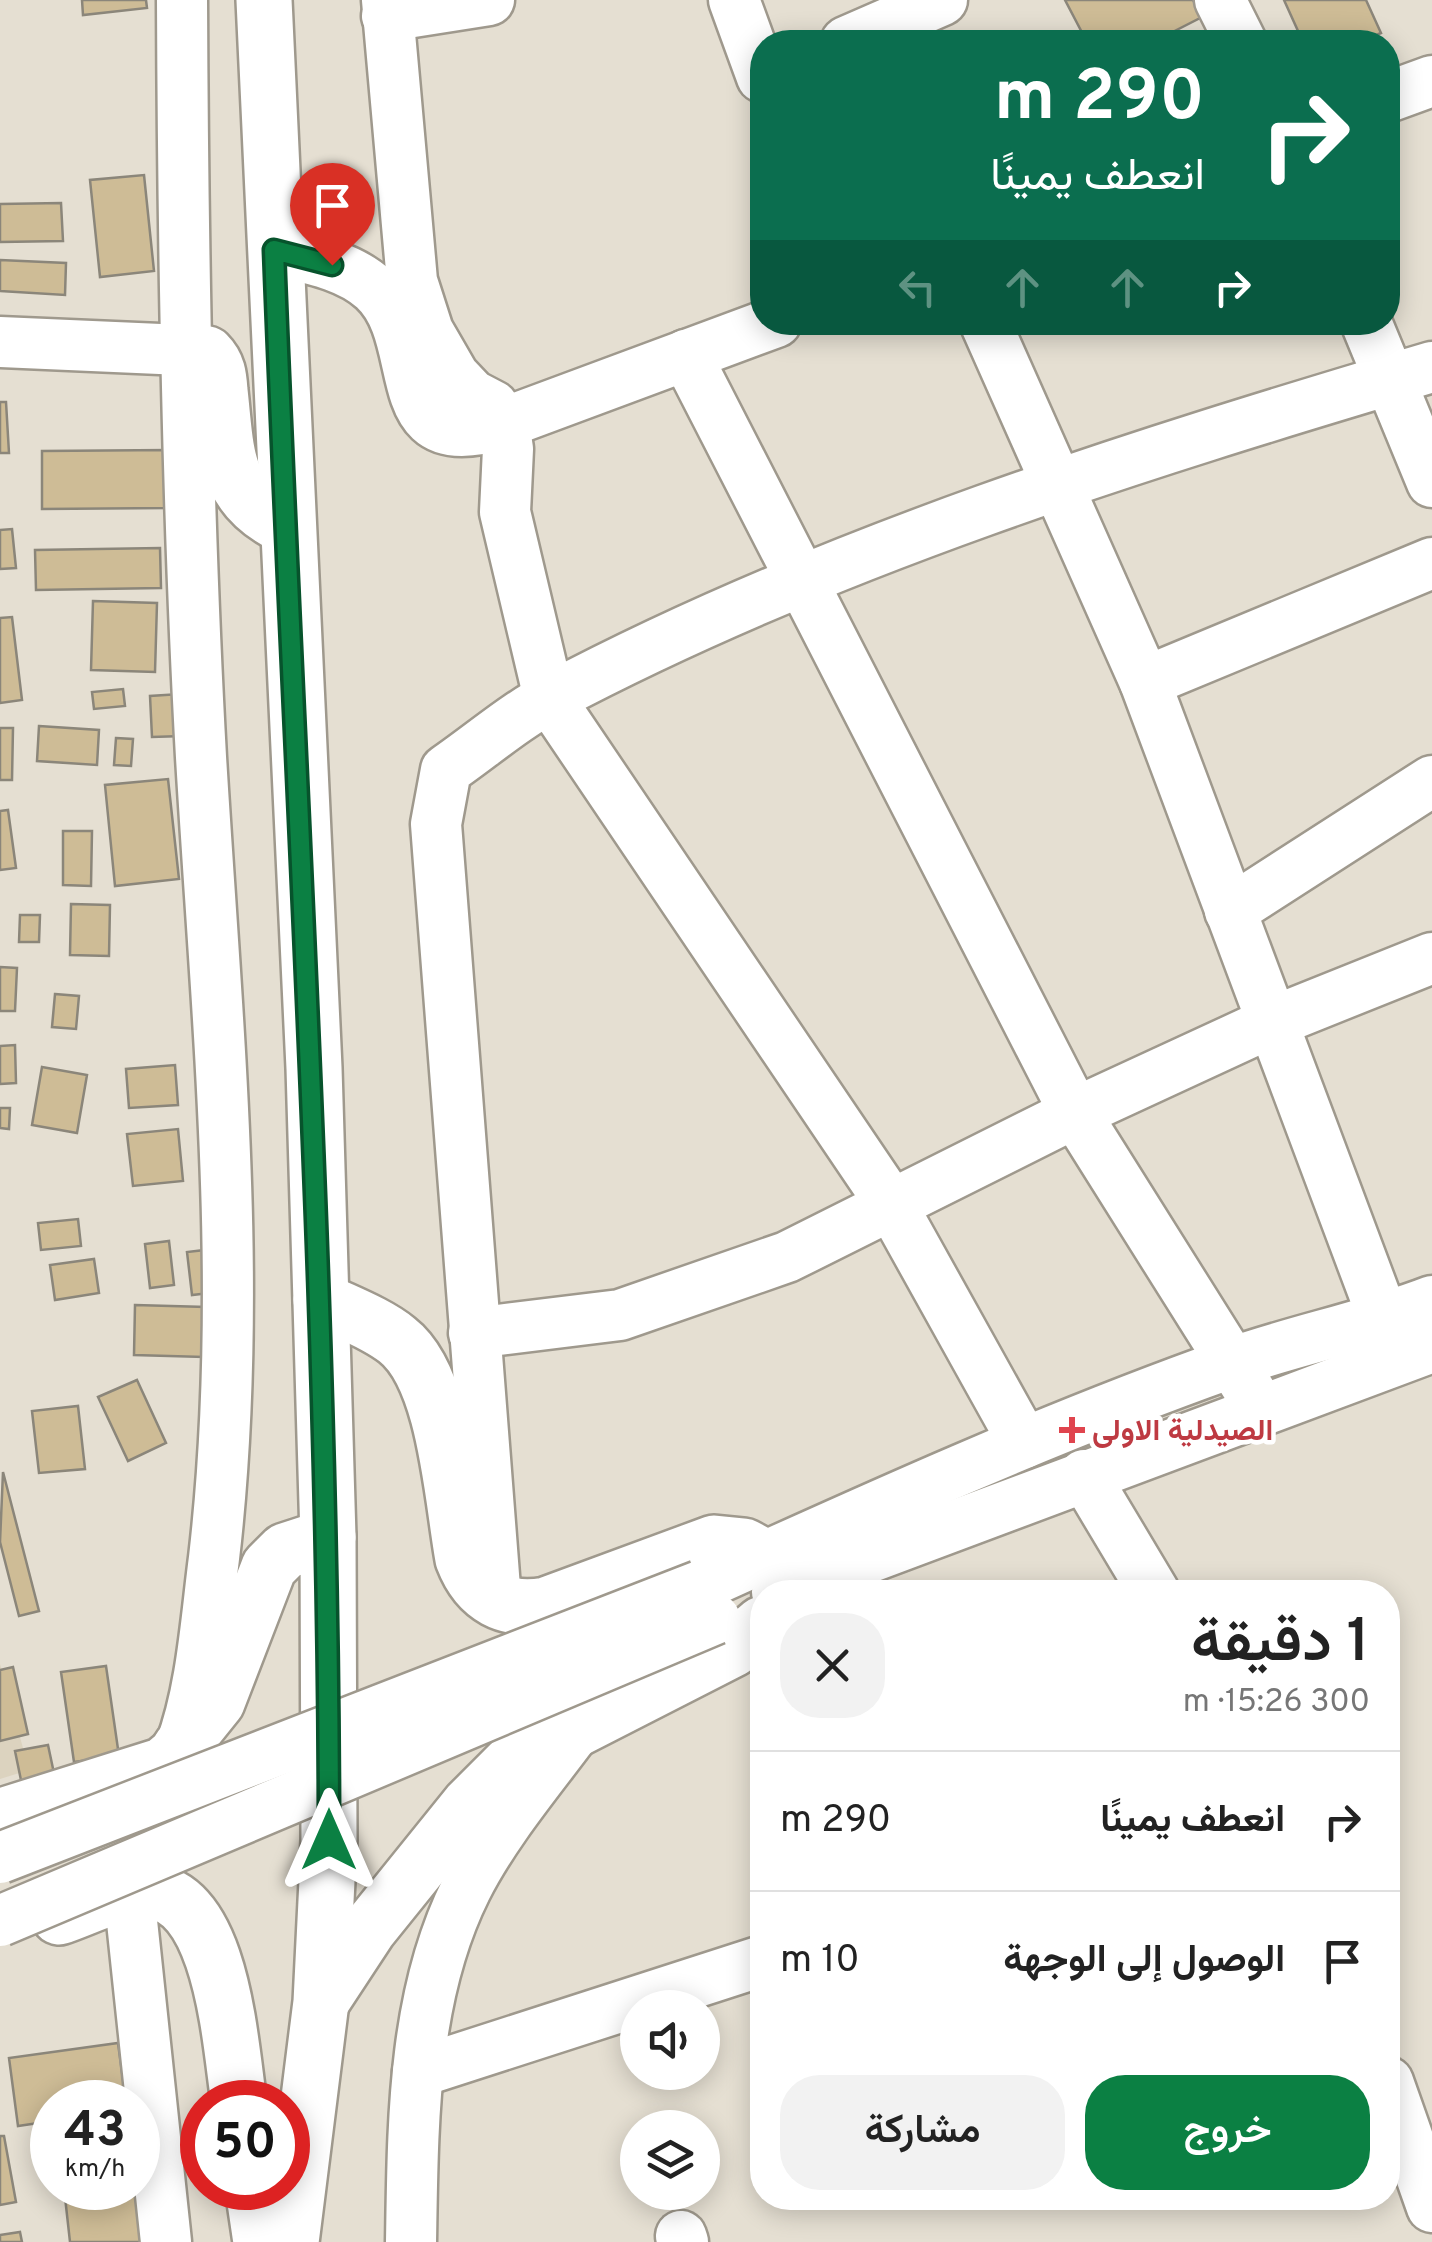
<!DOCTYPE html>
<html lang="ar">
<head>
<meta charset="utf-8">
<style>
	:root { --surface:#fff; --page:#f2f2f2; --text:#222; --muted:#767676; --line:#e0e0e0; --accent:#0b8043 }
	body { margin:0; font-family:Overpass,Vazirmatn,sans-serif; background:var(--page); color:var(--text); direction:rtl; height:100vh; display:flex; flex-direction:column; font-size:38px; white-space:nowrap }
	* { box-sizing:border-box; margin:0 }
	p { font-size:32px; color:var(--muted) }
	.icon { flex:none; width:55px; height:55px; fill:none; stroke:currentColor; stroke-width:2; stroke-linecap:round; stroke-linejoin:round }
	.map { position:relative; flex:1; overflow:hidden; direction:ltr }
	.drawer { position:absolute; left:750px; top:1580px; width:650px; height:630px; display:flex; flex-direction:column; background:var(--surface); border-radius:40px; box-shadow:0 5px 25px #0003; direction:rtl }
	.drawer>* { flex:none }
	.guide { position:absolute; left:750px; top:30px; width:650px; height:305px; border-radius:40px; box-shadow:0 5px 25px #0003; direction:rtl; background:#0b6e4f; color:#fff; overflow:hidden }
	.buttons { position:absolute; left:620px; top:1990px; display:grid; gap:20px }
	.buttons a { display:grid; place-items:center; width:100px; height:100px; border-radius:50%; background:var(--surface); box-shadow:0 5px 25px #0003; font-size:50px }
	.speed { position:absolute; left:30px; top:2080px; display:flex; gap:20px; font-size:50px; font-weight:700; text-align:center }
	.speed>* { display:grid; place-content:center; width:130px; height:130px; border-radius:50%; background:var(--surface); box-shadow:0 5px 25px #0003; line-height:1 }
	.speed small { font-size:25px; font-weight:400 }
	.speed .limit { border:15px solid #d22; background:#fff; color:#111 }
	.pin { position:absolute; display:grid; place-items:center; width:85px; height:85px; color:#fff; margin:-102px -42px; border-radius:50% 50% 50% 0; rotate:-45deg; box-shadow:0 0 10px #0007 }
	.pin .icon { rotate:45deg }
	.me { position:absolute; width:110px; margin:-55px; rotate:0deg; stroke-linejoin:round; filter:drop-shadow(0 0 8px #0008) }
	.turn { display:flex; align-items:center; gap:35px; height:210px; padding:0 30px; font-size:45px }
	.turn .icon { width:130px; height:130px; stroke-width:2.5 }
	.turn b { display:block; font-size:70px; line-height:85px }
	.lanes { display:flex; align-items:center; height:95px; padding:0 30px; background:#0003; justify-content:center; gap:50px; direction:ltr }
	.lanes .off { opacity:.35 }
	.round { display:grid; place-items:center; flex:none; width:105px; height:105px; border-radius:40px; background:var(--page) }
	.summary { display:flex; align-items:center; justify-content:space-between; height:170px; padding:0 30px }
	h1 { font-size:60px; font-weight:600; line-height:75px }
	.primary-button { display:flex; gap:20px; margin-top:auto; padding:20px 30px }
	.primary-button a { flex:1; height:115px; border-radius:40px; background:var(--accent); color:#fff; font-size:40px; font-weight:600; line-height:115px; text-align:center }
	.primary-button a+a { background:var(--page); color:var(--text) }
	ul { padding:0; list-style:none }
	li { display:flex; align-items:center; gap:30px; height:140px; padding:0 30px; border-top:2px solid var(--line) }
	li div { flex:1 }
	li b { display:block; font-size:38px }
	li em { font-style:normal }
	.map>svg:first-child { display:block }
	.built { fill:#dcd3bf }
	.building { fill:#cebc96; stroke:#8b867a; stroke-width:2.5 }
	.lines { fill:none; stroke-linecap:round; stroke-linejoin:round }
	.minor-casing { stroke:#9f998d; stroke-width:55 }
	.major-casing { stroke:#9f998d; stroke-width:60 }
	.minor { stroke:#fff; stroke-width:50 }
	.major { stroke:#fff; stroke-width:55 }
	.minor-bridge-casing { stroke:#9f998d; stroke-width:55; stroke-linecap:butt }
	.minor-bridge { stroke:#fff; stroke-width:50 }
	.route-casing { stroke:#07532c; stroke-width:25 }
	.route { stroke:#0b8043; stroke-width:18 }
	.health-dot { fill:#e0444e; stroke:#fff; stroke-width:4 }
	.labels { text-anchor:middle; stroke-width:9; stroke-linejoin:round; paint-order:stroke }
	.health-label { font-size:30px; font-weight:bold; fill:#be3a42; stroke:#fff; text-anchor:start }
</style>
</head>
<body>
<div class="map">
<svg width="1432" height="2242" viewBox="0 0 1432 2242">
	<rect width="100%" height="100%" fill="#e5dfd2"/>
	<path class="built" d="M0,1664L29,1770L0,1779Z"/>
	<g class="building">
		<path d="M82,0H146L147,8L83,15Z"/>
		<path d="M1065,0H1193L1202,17L1153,42H1087Z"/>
		<path d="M1284,0H1366L1381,33L1360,42H1303Z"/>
		<path d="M144,175L154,271L100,277L90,180Z"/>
		<path d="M61,203L63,241L0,242V204Z"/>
		<path d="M0,260L66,263L65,295L0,291Z"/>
		<path d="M0,402H6L9,453H0Z"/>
		<path d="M169,450V508L42,509V451Z"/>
		<path d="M12,529L16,568L0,569V530Z"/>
		<path d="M160,548L161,588L36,590L35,550Z"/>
		<path d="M93,601L157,603L155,672L91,670Z"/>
		<path d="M12,617L22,700L0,703V618Z"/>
		<path d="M123,689L125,706L94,709L92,692Z"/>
		<path d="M180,694L183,736L152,737L150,696Z"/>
		<path d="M39,726L99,730L97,765L37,761Z"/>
		<path d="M0,728H13L12,780H0Z"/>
		<path d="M116,738L133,739L131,766L114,765Z"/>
		<path d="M168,779L179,879L115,886L105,785Z"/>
		<path d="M8,810L16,868L0,870V811Z"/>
		<path d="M63,831H92L91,886L63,885Z"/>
		<path d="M71,904L110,905L109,956L70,955Z"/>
		<path d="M20,915H40L39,942H19Z"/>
		<path d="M0,967L17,968L15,1011H0Z"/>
		<path d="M55,994L79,996L76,1029L52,1027Z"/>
		<path d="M15,1045L16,1083L0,1084V1046Z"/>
		<path d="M175,1065L178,1105L129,1108L126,1069Z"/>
		<path d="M42,1067L87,1075L77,1133L32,1125Z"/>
		<path d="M0,1108H10L9,1129L0,1128Z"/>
		<path d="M178,1129L183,1181L133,1186L127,1134Z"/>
		<path d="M78,1219L81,1246L41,1250L38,1223Z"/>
		<path d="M169,1241L174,1285L150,1288L145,1244Z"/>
		<path d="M205,1250L210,1293L192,1295L187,1252Z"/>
		<path d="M94,1259L99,1293L55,1300L50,1265Z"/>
		<path d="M135,1305L206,1307L204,1357L134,1355Z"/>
		<path d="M137,1380L166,1443L128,1461L98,1397Z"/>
		<path d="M78,1406L85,1469L39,1473L32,1411Z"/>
		<path d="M3,1472L39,1611L19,1616L0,1542Z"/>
		<path d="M106,1666L119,1756L74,1762L61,1672Z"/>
		<path d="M13,1667L28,1734L0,1741V1670Z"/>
		<path d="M48,1745L55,1778L22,1785L15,1751Z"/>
		<path d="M118,2043L126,2102H52V2121L18,2126L9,2058Z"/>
		<path d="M0,2136H4L16,2202L0,2205Z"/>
		<path d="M144,2189L150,2242H70L65,2197Z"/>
		<path d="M20,2232L22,2242H0V2235Z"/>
	</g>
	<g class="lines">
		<defs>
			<g id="minor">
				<path d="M387,0L412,281L428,331L454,376L472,395L493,406L504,423L508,449L505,512L549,698L891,1204L1024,1443"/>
				<path d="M734,0L762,77"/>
				<path d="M1220,0L1241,42"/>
				<path d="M387,16L489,0"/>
				<path d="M846,42L942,0"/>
				<path d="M1388,97L1432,81"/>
				<path d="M274,250C307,258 348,265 374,289C431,341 380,464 504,423L776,322"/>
				<path d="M985,322L1145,682L1384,1320"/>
				<path d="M1366,322L1432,482"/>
				<path d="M0,342L183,350"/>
				<path d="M686,355L1075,1113L1261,1409"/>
				<path d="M1145,682L1432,563"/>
				<path d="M1230,911L1432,781"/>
				<path d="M474,1333L620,1315L787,1257L1075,1113L1270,1023L1432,958"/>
				<path d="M1084,1475L1154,1592"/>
				<path d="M700,1586C874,1507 1048,1428 1228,1364C1295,1340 1365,1327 1432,1301"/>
				<path d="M777,1592L1432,1347"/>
				<path d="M496,1601L436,824L446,770C481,746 515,716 552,697C826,552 1136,455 1432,367"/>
				<path d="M0,1814L162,1763L180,1748C202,1690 206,1619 214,1558C245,1291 217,1025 201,757C187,505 183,253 182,0"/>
				<path d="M129,1893L166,2242"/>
				<path d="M418,2072L762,1961"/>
				<path d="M1388,2082L1432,2207"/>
				<path d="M681,2236L683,2242"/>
				<path d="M411,2242C413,2124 412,1997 466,1889C496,1830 541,1778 580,1725"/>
			</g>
			<g id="major">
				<path d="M264,0L314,1068L328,1537L329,1840L321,2002L291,2242"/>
				<path d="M183,350L207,354C218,365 219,376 220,391C227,452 223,496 285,526"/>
				<path d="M321,1300C345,1312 376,1323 397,1340C446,1378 452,1500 463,1559C478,1598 506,1612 546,1605L714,1543L744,1546L764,1557"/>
				<path d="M180,1748L217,1702L269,1567L285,1551L328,1537"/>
				<path d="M59,1917C86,1908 119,1890 148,1891C223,1895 230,2045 239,2102"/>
				<path d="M323,1999L369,1929L469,1805L512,1762L733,1649L762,1624"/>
				<path d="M253,2188L261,2242"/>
			</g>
		</defs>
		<use href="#minor" class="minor-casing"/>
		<use href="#major" class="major-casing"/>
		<use href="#minor" class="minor"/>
		<use href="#major" class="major"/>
		<defs>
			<g id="minor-bridge">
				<path d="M0,1858L700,1586"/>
				<path d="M0,1921L715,1619"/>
			</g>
		</defs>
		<use href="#minor-bridge" class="minor-bridge-casing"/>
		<use href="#minor-bridge" class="minor-bridge"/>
	</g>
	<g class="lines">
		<defs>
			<path id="route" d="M329,1840C329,1309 294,780 274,250L332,265"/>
		</defs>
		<use href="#route" class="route-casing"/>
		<use href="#route" class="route"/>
	</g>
	<path class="health-dot" d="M1067 1415h10v10h10v10h-10v10h-10v-10h-10v-10h10z"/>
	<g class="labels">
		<g class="health-label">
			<text x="1092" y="1440">الصيدلية الاولى</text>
		</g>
	</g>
</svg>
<div class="buttons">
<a><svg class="icon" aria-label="sound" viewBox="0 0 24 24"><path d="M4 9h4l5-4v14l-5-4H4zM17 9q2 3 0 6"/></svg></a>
<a><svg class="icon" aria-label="layers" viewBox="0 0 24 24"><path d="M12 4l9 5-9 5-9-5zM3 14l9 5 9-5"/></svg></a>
</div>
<div class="speed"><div>43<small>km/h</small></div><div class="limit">50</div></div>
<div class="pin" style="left:332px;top:265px;background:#d93025"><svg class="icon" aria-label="arrive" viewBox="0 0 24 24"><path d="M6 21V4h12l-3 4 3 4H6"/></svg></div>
<svg class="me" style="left:329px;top:1840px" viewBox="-20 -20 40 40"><path d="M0-17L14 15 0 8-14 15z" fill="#0b8043" stroke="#fff" stroke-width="4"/></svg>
<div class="guide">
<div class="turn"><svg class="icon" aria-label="right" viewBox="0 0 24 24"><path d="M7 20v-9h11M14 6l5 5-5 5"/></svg><div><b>290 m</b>انعطف يمينًا</div></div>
<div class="lanes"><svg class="icon off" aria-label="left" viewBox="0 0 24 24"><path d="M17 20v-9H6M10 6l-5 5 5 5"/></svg><svg class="icon off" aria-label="ahead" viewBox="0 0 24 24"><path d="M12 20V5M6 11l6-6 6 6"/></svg><svg class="icon off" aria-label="ahead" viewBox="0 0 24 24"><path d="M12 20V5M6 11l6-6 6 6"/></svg><svg class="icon" aria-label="right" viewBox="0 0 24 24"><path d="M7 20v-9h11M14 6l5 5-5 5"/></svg></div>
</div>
<section class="drawer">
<div class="summary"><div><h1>1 دقيقة</h1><p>300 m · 15:26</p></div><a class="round"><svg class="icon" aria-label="close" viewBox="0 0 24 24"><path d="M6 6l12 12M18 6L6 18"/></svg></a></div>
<ul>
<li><svg class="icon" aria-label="right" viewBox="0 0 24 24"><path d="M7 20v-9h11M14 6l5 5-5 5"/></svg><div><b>انعطف يمينًا</b></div><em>290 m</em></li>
<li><svg class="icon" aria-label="arrive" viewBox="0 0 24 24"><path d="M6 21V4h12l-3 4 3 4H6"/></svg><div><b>الوصول إلى الوجهة</b></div><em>10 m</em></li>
</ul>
<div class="primary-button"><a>خروج</a><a>مشاركة</a></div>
</section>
</div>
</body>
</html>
